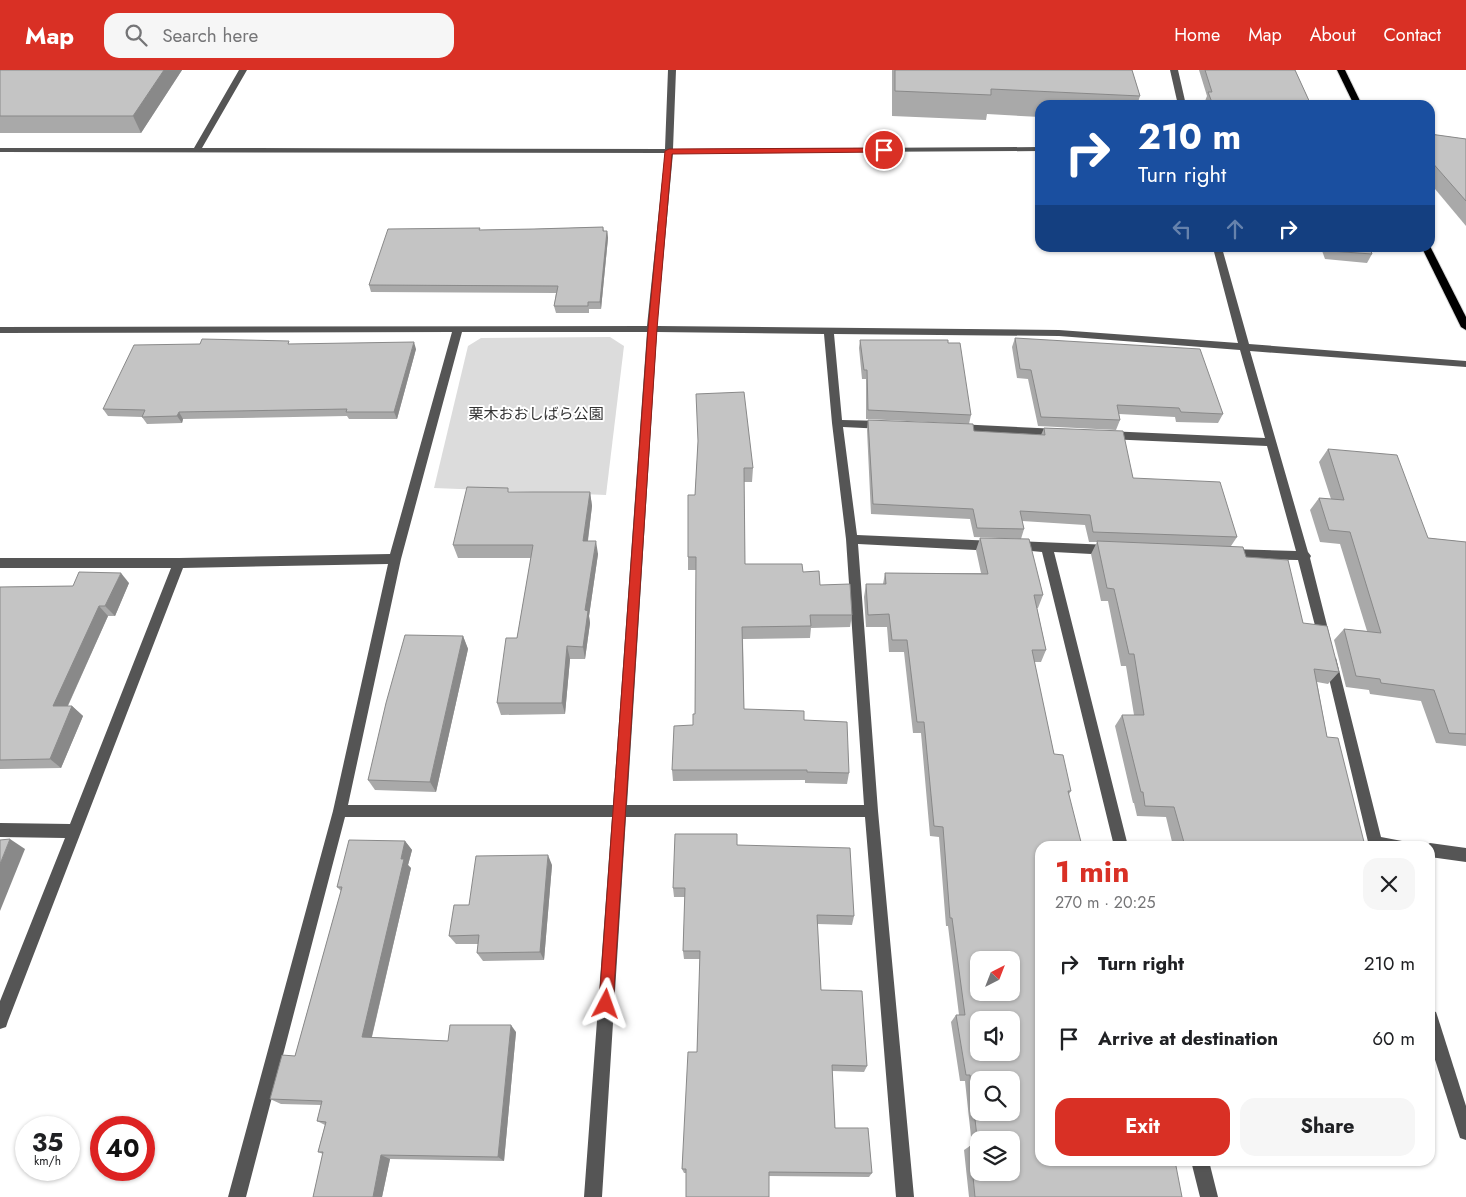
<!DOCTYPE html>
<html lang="en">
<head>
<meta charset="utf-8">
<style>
	:root { --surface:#fff; --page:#f6f6f6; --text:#202124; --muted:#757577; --accent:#d93025 }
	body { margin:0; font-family:Jost,"Noto Sans JP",sans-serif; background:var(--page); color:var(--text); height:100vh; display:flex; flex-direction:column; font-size:19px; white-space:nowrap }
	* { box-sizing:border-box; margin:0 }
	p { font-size:16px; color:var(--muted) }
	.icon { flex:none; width:28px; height:28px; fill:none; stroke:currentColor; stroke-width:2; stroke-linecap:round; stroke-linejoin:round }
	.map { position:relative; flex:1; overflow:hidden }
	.side { position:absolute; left:1035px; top:771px; width:400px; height:325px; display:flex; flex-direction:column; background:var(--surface); border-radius:15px; box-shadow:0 1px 4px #0004 }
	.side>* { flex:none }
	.hud { position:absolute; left:1035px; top:30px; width:400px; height:152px; border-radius:15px; box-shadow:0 1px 4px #0004; background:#1a4fa0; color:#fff; overflow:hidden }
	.needle { width:32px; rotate:42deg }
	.controls { position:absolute; left:970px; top:881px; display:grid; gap:10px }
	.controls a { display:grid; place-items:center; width:50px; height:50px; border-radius:10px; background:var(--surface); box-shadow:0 1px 4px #0004; font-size:25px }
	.speed { position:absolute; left:15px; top:1046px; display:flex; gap:10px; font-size:25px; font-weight:700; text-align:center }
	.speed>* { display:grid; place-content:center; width:65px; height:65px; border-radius:50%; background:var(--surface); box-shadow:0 1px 4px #0004; line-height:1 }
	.speed small { font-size:12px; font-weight:400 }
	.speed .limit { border:8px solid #d22; background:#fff; color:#111 }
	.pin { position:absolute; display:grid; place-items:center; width:42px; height:42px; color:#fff; margin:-21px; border:2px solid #fff; border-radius:50%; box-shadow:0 1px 5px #0007 }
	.me { position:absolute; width:55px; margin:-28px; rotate:4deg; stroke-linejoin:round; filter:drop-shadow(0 0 4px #0008) }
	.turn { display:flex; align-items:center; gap:18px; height:105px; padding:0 20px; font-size:22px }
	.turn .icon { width:65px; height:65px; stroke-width:2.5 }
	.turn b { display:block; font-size:35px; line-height:42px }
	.lanes { display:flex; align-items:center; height:48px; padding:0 20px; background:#0003; justify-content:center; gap:25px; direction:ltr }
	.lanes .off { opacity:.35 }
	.round { display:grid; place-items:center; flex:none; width:52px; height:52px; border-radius:15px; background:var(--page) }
	.headline { display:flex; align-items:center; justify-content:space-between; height:85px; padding:0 20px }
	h1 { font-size:30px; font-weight:700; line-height:38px; color:var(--accent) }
	.button { display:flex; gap:10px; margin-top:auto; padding:10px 20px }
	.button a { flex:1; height:58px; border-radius:15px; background:var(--accent); color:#fff; font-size:20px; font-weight:700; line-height:58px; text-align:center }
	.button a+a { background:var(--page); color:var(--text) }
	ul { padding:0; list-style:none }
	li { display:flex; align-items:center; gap:15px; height:75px; padding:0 20px }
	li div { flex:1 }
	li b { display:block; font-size:19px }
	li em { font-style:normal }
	header { display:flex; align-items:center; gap:30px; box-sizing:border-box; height:70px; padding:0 25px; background:var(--accent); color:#fff }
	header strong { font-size:24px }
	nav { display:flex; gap:28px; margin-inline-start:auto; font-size:18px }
	.search { width:350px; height:45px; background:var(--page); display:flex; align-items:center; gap:12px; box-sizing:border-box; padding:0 18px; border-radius:15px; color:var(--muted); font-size:19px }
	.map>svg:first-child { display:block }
	.green { fill:#dcdcdc }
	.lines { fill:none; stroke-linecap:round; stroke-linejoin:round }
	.major-casing { stroke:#dbdbdb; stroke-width:2 }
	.minor { fill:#555; fill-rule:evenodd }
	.major { fill:#000; fill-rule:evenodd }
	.wall { fill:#a9a9a9 }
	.shaded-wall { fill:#898989 }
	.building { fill:#c4c4c4; stroke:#898989; fill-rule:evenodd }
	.route { fill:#d93025; stroke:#8d1f18 }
	.labels { text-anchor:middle; stroke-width:4; stroke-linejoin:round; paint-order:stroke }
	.park-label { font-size:15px; fill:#333; stroke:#fff }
</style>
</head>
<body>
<header>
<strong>Map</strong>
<div class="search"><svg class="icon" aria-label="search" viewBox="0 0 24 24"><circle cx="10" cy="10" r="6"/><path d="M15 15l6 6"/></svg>Search here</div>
<nav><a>Home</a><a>Map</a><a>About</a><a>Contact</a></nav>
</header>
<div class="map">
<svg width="1466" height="1127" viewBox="0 0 1466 1127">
	<rect width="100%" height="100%" fill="#fff"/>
	<path class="green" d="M610,267L624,276L606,425L434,418L468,276L481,268Z"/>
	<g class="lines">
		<defs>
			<g id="major">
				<path d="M1337,0H1345L1362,35H1354Z"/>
				<path d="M1430,176L1466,247V260L1461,257L1422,178Z"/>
			</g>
		</defs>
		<use href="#major" class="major-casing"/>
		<g class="minor">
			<path d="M239,0H247L202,78L665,79L668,0H676L673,79L1040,77V81L673,83L657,256L1059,260L1238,273L1213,178H1222L1249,274L1466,291V297L1250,281L1308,482L1311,486L1310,488L1331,571L1329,575L1325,576L1321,575L1319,571L1298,490L1230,489L1224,484L1230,479L1296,481L1267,376L1107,369L1102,365L1107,361L1265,368L1240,280L1059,266L834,264L842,350L884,351L889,355L884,359L843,357L857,465L995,471L1001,476L995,481L858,474L878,741L914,1127H896L865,747H626L602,1127H584L612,747H345L246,1127H228L333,741L388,494L183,498L8,951L6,957L0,959V931L65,768L0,767V753L70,754L171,498H0V488H179L390,484L452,262L0,263V257L647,256L665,83L0,82V78H194ZM462,262H647L613,735H348L401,489ZM657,262L824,264L832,353L846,469L864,735H627Z"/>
			<path d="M1170,0H1178L1186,35H1178Z"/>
			<path d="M957,354L1059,359L1064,363L1059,367L957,362L952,358Z"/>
			<path d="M1015,471L1110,475L1116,480L1110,485L1054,482L1128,776H1114L1042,482L1011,479L1009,476L1011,473Z"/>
			<path d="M1331,587L1336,588L1337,592L1381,767L1402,771L1404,776H1369L1325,592L1326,588Z"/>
			<path d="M1430,773L1466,778V792L1430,787V776H1424Z"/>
			<path d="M1430,940L1436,942L1438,948L1466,1036V1070L1460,1068L1458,1062L1430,974Z"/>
			<path d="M1191,1091H1209L1218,1127H1200Z"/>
		</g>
		<use href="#major" class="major"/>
	</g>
	<g class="wall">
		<path d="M0,0H182L141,63H0Z"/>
		<path d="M892,0H1132L1140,26L1137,35H1040V47L987,44L986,50L892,46Z"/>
		<path d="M1199,0H1295L1311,35H1207L1205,31L1207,26Z"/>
		<path d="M1430,64L1466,69V156L1430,113Z"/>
		<path d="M603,157L604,161H607L608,168L601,239H589V243H556L554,236L556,223L371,222L369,215L480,160L534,159Z"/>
		<path d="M1321,178H1370L1372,184L1367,193L1325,189Z"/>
		<path d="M1015,268L1223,344L1218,353L1176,352L1175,347L1119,344L1120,350L1116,360L1038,356L1028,309L1017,308L1012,277Z"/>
		<path d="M860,270L971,345L969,354L866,349V309H862L859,278Z"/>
		<path d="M290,274L416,279L397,349H349L347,346L183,349L182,353L147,354L142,347L108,346L103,339Z"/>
		<path d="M868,350L974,361L1041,365L1044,358L1237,467L1231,476L1246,487L1303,553L1339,602L1328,614L1317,612L1327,667L1365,776H1173L1166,747L1137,746L1134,733H1133L1115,656L1122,645H1134L1126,596H1121L1108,531H1101L1091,484L1097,472H1089L1085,455L1022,451L1024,459L1021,469L974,467L970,449L871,444L867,360Z"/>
		<path d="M698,373L753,398L752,412H744L745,494L803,502L820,515L852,545L850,557L811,558L810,568L743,569L744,639L804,650L849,703L847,714L805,713V710L673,711L672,700L693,655L695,644L696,500H688V487L695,425Z"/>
		<path d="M1328,379L1428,468L1466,472V676L1436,673L1421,631L1370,624L1369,620L1346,617L1334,570L1344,559L1367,561L1340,474L1320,472L1310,440L1319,428L1331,429L1319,392Z"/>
		<path d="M509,422H590L592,436L588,471L598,484L589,546L590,553L585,589H570L565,644L501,645L497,633L517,568L531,488H458L453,475Z"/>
		<path d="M980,468L1043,525L1038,538H1037L1046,580L1041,592H1034L1054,684L1071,721L1069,724L1040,1091L1182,1127H969L964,1080L970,1076H972L965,1011H960L951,952L956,945H959L948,856H946L939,767L930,766L921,663H913L904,582H889L887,557H866L864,527L866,514H883L885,503H981L976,480Z"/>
		<path d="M129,513L115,546H108L68,636H72L83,646L61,698L0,699V517L73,516Z"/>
		<path d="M463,566L468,579L436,722L375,720L368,710Z"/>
		<path d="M405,771L412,780L408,795L411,798L372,967L448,971L516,962L504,1091L390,1089L382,1127H313L323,1084L318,1082L325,1055L317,1051L321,1035L281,1034L270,1029L295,986L341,821L337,817Z"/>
		<path d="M737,775L854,846L852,855L817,854L821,920L867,996L864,1002L832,1001L835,1058L872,1103L869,1107L769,1106L684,1103L682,1099L697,982L700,889H684L683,881L685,827H674L673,818Z"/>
		<path d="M552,795L544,890L483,891L477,883L478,874H456L449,866L469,835Z"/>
	</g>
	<g class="shaded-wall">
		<path d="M164,0H182L141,63L133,46Z"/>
		<path d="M607,161L608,168L601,239L600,232Z"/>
		<path d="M414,272L416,279L397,349L394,342Z"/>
		<path d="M179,342L183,349L182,353L177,346Z"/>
		<path d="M590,422L592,436L586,484L583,471Z"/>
		<path d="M596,471L598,484L589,546L590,553L585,589L583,577L585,540Z"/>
		<path d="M121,503L129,513L115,546L105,536Z"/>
		<path d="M99,536L108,546L63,646L53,636Z"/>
		<path d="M463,566L468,579L436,722L430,712Z"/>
		<path d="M567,576L570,589L565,644L562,633Z"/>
		<path d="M72,636L83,646L61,698L50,689Z"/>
		<path d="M10,769L25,779L0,841V794Z"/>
		<path d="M405,771L412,780L408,795L411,798L370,974L362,967Z"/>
		<path d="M548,785L552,795L544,890L540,882Z"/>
		<path d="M511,955L516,962L504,1091L498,1087Z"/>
		<path d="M381,1085L390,1089L382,1127H373Z"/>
	</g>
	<g class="building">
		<path d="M0,0H164L133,46H0Z"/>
		<path d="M895,0H1132L1140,26L991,19V25L895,21Z"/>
		<path d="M1205,0H1295L1311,35H1213L1208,22H1212Z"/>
		<path d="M1430,64L1466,69V131L1430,90Z"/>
		<path d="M603,157V161H607L600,232H588V236H554L558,216L369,215L388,159L480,158L479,160L534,159Z"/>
		<path d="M1329,178H1370L1372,184L1330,181Z"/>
		<path d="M1015,268L1200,279L1223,344L1181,342L1179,338L1117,335L1120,350L1041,347L1031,300L1020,299Z"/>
		<path d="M202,269L289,271L288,274L414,272L394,342H346L347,339L179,342L177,346L142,347L145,340L103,339L134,275L200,274Z"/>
		<path d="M860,270H948V273H960L971,345L868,340L867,300H864Z"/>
		<path d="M744,322L753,398H744L745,494H802L803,502L819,501L820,515L850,514L852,545H810L811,556L742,557L744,639L804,641V650L847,652L849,703L807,702V700H672L674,656L693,655V644H695L696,487H688V425H695L698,371L696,324Z"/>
		<path d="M868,350L973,354L974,361L1045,365L1044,358L1123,361L1133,408L1220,412L1237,467L1093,462L1090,445L1020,441L1024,459L977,458L973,439L873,434Z"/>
		<path d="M1328,379L1397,385L1428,468L1466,472V664L1449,663L1434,620L1381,613L1380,609L1356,606L1344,559L1381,563L1350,462L1329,460L1319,428L1344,430Z"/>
		<path d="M467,417L508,418V422H590L583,471H596L585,540L588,541L583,577L567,576L562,633H497L506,568H517L533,475H453Z"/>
		<path d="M980,468L1029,469L1043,525H1034L1046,580H1032L1054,684L1063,685L1071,721H1068L1082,776H1040V1091H1175L1182,1127H975L970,1076H978L970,1005H966L956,945H965L952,848H950L943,757L934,756L924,652H917L907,570H892L889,544L868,545L866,514H886L885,503L988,504ZM979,890H1011V922H979ZM979,950H1011V982H979ZM979,1010H1011V1042H979ZM979,1070H1011V1102H979Z"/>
		<path d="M1097,471L1243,477L1246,487L1288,490L1303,553L1327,556L1339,602L1314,599L1327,667L1338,668L1365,776H1185L1174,737L1145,736L1143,722H1141L1122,645H1144L1134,584H1129L1114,519L1107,518Z"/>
		<path d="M79,502L121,503L105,536H99L53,636H72L50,689L0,690V517L73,516Z"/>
		<path d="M405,565L463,566L430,712L368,710L386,633Z"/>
		<path d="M675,764H737V775L850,778L854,846L817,845L821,920L862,921L867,996L832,995L835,1058H868L872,1103L769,1102V1127H686V1099H682L688,982H697L700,881H683L685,818H673Z"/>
		<path d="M10,769L0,794V770Z"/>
		<path d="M349,770L405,771L401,789H404L362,967L448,971L450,955H511L498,1087L381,1085L373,1127H313L323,1082H318L326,1052L317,1051L322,1031L270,1029L282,985L295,986L342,817H337Z"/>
		<path d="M548,785L540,882L477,883L479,865L449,866L454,835H469L476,786Z"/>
	</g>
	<path class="route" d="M884,78H886V82L672,84L657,259L613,934L611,939L606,941L601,939L599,934L648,259L665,81L669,79Z"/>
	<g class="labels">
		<g class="park-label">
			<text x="536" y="349">栗木おおしばら公園</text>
		</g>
	</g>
</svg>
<div class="controls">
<a><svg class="needle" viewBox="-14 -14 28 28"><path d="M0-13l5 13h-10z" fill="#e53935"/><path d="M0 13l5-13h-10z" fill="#757577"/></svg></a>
<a><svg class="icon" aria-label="sound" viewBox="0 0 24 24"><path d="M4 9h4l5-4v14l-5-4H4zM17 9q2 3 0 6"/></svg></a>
<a><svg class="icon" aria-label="search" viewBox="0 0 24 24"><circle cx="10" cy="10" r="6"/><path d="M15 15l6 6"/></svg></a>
<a><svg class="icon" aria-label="layers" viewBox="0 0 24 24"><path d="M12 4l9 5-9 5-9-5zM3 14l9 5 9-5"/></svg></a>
</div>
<div class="speed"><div>35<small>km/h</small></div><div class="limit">40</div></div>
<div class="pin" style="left:884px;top:80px;background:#d93025"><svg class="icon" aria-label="arrive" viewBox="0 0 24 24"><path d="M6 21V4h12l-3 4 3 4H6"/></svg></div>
<svg class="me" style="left:606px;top:934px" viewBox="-20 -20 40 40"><path d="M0-17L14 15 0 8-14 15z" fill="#d93025" stroke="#fff" stroke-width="4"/></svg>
<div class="hud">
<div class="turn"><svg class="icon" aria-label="right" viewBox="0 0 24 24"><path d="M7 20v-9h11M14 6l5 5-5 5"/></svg><div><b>210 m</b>Turn right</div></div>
<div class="lanes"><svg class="icon off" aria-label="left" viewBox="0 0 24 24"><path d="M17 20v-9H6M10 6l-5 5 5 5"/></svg><svg class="icon off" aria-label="ahead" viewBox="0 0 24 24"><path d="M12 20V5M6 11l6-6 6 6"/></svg><svg class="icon" aria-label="right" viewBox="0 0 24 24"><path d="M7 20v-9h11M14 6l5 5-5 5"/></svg></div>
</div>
<section class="side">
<div class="headline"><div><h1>1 min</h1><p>270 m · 20:25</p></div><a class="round"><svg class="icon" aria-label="close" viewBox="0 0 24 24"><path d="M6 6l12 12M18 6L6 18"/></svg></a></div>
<ul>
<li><svg class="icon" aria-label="right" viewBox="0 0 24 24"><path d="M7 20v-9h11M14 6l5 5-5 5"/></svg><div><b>Turn right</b></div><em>210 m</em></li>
<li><svg class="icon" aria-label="arrive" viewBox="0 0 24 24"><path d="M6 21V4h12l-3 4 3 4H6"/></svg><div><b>Arrive at destination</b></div><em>60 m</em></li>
</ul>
<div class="button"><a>Exit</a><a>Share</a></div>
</section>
</div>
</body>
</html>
